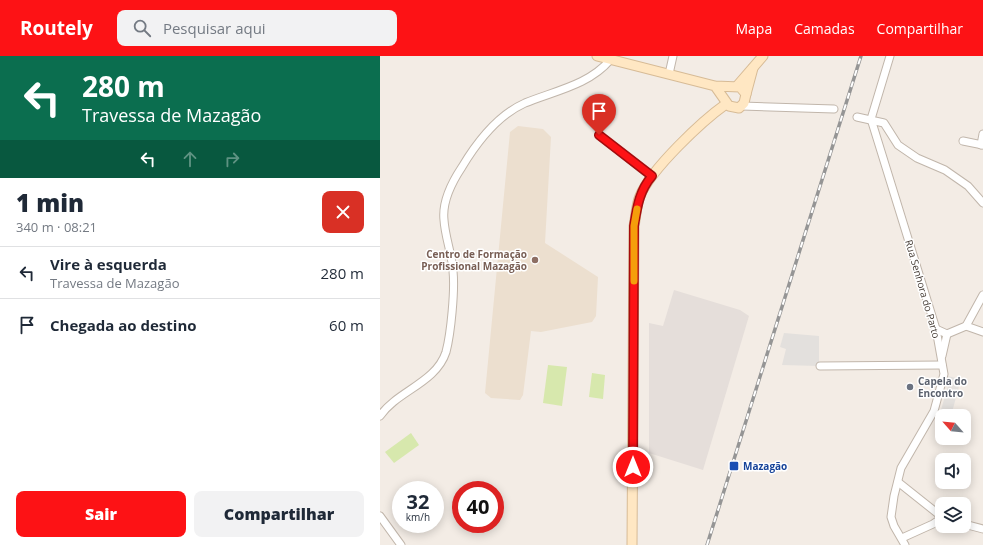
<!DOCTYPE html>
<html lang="pt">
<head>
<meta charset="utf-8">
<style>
	:root { --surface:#fff; --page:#f2f2f3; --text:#1f2937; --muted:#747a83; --line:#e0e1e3; --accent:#fd1215 }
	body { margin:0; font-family:"Open Sans",sans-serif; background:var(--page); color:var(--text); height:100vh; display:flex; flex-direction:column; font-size:15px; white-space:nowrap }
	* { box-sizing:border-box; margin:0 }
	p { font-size:13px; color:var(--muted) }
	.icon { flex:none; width:22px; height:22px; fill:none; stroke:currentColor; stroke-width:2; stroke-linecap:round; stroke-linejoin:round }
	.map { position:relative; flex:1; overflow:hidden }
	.side { display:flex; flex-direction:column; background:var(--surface); width:380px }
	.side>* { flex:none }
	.guide { background:#0b6e4f; color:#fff; overflow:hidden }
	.needle { width:26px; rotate:297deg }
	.tools { position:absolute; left:555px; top:353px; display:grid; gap:8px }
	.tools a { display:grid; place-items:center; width:36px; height:36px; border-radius:8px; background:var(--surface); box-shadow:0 2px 10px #0003; font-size:20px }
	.speed { position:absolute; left:12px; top:425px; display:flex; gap:8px; font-size:20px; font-weight:700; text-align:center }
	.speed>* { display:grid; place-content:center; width:52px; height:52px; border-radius:50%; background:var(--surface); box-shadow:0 2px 10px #0003; line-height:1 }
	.speed small { font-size:10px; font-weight:400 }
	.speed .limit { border:6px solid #d22; background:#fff; color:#111 }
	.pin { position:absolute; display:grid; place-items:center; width:34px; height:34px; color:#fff; margin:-41px -17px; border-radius:50% 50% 50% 0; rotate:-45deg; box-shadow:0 0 4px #0007 }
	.pin .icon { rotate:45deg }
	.me { position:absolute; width:44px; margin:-22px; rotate:0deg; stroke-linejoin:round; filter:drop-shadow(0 0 3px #0008) }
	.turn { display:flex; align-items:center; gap:14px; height:84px; padding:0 16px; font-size:18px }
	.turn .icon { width:52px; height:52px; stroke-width:2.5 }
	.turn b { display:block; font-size:28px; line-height:34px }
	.lanes { display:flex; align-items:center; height:38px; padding:0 16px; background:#0003; justify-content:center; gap:20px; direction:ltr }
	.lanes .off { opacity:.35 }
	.round { display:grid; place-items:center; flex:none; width:42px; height:42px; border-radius:8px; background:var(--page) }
	.headline { display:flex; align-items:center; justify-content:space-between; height:68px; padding:0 16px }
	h1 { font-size:24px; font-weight:800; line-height:30px }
	.button { display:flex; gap:8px; margin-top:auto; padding:8px 16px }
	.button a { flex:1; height:46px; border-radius:8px; background:var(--accent); color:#fff; font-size:16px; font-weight:800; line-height:46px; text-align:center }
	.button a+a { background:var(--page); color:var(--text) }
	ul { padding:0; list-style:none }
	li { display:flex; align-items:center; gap:12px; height:52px; padding:0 16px; border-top:1px solid var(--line) }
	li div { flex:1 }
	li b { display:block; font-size:15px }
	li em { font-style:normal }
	header { display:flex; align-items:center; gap:24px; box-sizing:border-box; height:56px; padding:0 20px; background:var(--accent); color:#fff }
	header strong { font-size:19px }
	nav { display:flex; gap:22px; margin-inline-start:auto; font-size:14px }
	.search { width:280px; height:36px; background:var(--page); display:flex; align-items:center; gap:10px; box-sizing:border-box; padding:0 14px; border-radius:8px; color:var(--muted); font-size:15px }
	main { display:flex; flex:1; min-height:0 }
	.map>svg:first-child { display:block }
	.industrial { fill:#e5deda }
	.education { fill:#ecdfcf }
	.green { fill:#d7e8ad }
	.parking { fill:#e3e0dd }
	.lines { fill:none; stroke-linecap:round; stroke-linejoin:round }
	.street-casing { stroke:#c1b6ab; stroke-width:9 }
	.secondary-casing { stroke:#d7bb96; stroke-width:11 }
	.street { stroke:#fff; stroke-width:7 }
	.secondary { stroke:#ffe7c3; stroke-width:9 }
	.rail-casing { stroke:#959595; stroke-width:3.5 }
	.rail { stroke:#fff; stroke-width:2; stroke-dasharray:6; stroke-linecap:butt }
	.route-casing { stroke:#a40c0e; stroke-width:10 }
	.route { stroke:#fd1215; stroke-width:7 }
	.slow { stroke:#f59e0b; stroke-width:7 }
	.education-dot { fill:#8d6e63; stroke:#fff; stroke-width:1.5 }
	.worship-dot { fill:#6b7280; stroke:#fff; stroke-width:1.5 }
	.transit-dot { fill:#1a4fb4; stroke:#fff; stroke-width:1.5 }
	.labels { text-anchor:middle; stroke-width:3; stroke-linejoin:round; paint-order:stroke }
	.education-label { font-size:10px; font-weight:bold; fill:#785e54; stroke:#fff; text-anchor:end }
	.street-label { font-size:10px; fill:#453c35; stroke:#fff }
	.worship-label { font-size:10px; font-weight:bold; fill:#5b616d; stroke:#fff; text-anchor:start }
	.transit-label { font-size:10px; font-weight:bold; fill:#164399; stroke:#fff; text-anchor:start }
</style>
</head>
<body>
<header>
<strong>Routely</strong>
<div class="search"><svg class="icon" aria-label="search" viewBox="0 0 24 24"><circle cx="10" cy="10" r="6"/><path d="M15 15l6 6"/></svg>Pesquisar aqui</div>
<nav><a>Mapa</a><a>Camadas</a><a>Compartilhar</a></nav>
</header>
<main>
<section class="side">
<div class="guide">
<div class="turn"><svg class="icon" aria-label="left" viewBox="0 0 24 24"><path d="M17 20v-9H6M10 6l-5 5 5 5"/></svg><div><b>280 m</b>Travessa de Mazagão</div></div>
<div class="lanes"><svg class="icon" aria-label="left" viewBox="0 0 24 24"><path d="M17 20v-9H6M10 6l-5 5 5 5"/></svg><svg class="icon off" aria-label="ahead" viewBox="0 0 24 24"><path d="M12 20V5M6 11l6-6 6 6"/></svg><svg class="icon off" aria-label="right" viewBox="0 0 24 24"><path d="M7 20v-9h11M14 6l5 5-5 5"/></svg></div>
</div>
<div class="headline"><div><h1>1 min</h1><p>340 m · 08:21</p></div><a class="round" style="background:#d93025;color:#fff"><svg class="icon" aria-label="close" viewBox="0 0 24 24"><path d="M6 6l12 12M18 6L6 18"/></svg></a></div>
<ul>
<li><svg class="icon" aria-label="left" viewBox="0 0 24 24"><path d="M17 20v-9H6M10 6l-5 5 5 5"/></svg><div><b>Vire à esquerda</b><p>Travessa de Mazagão</p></div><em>280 m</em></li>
<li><svg class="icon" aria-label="arrive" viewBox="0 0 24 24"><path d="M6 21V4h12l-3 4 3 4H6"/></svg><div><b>Chegada ao destino</b></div><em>60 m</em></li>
</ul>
<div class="button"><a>Sair</a><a>Compartilhar</a></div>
</section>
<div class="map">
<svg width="603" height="489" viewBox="0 0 603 489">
	<rect width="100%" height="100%" fill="#f3ece5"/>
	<path class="industrial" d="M294,234L360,254L369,260L323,414L269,397V267L283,270Z"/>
	<path class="education" d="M138,70L163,73L171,81L165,187L218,221L216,260L212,266L161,276L151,275L143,339L140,344L111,342L105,337L130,76Z"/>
	<g class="green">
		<path d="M168,309L187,311L182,350L163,347Z"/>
		<path d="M212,317L225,319L223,343L209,341Z"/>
		<path d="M31,377L39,389L14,407L5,396Z"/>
	</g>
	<g class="parking">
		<path d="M404,277L439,280V310L402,309L406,293L400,291Z"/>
		<path d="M567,320L581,323L571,360L560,357L568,330Z"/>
	</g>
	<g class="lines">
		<defs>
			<g id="street">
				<path d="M289,18L293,0"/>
				<path d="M362,50L454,53"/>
				<path d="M477,61L504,67L518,89L537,102L565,114L588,130L603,147"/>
				<path d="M491,63L556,273L564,318L554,355L521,412L514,440L511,461L514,470L525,489"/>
				<path d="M491,63L510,0"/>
				<path d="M219,79L272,121"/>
				<path d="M583,85L603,89"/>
				<path d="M601,89L603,78"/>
				<path d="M586,270L603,276"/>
				<path d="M556,273L567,278L586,270L603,239"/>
				<path d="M562,300L567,278"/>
				<path d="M440,310L562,309"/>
				<path d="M0,360C17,335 56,327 66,296C71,277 75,234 73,215C72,198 65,181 64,164C62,146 72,126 82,111C97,86 118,59 145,47C174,35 209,29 230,4"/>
				<path d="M518,426L562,461"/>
				<path d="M0,460L21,489"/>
				<path d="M584,468L603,473"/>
				<path d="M522,482L553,468L562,462"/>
			</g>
			<g id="secondary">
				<path d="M217,0L335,30L360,31L366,38L364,47L359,52L349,50L335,30"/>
				<path d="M357,30L383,0"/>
				<path d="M366,38L373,12"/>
				<path d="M252,489L254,170C256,161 256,149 260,140C271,113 322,65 346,48"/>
			</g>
		</defs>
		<use href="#street" class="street-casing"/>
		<use href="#secondary" class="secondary-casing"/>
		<use href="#street" class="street"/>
		<use href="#secondary" class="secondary"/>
		<defs>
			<path id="rail" d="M327,489L481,0"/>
		</defs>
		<use href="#rail" class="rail-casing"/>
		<use href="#rail" class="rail"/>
	</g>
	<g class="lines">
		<defs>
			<path id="route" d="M219,79L272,120C259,135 257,152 254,170L253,411"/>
		</defs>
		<use href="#route" class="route-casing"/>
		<use href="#route" class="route"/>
		<path class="slow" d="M254,225V170L257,153"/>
	</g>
	<circle class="education-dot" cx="155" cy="204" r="4"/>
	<circle class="worship-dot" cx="530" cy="331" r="4"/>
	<rect class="transit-dot" x="349" y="405" width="10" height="10" rx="2"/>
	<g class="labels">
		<g class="education-label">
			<text x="147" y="202">Centro de Formação<tspan x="147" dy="12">Profissional Mazagão</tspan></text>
		</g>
		<g class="street-label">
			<text transform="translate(543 233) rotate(74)" y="4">Rua Senhora do Parto</text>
		</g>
		<g class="worship-label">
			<text x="538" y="329">Capela do<tspan x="538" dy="12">Encontro</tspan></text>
		</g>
		<g class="transit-label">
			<text x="363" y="414">Mazagão</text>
		</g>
	</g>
</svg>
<div class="tools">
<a><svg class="needle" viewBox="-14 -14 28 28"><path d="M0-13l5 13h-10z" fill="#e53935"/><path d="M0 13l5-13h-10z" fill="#747a83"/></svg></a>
<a><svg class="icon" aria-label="sound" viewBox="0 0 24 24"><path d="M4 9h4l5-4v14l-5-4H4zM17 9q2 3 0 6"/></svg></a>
<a><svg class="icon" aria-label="layers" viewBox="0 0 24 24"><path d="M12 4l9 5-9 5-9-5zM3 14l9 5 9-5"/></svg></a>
</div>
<div class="speed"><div>32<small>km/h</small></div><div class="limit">40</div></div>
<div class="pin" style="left:219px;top:79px;background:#d93025"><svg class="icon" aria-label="arrive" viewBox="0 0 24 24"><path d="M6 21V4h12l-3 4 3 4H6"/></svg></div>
<svg class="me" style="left:253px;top:411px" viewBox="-20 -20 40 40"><circle r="17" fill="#fd1215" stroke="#fff" stroke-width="3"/><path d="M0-11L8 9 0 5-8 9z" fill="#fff"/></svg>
</div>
</main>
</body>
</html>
